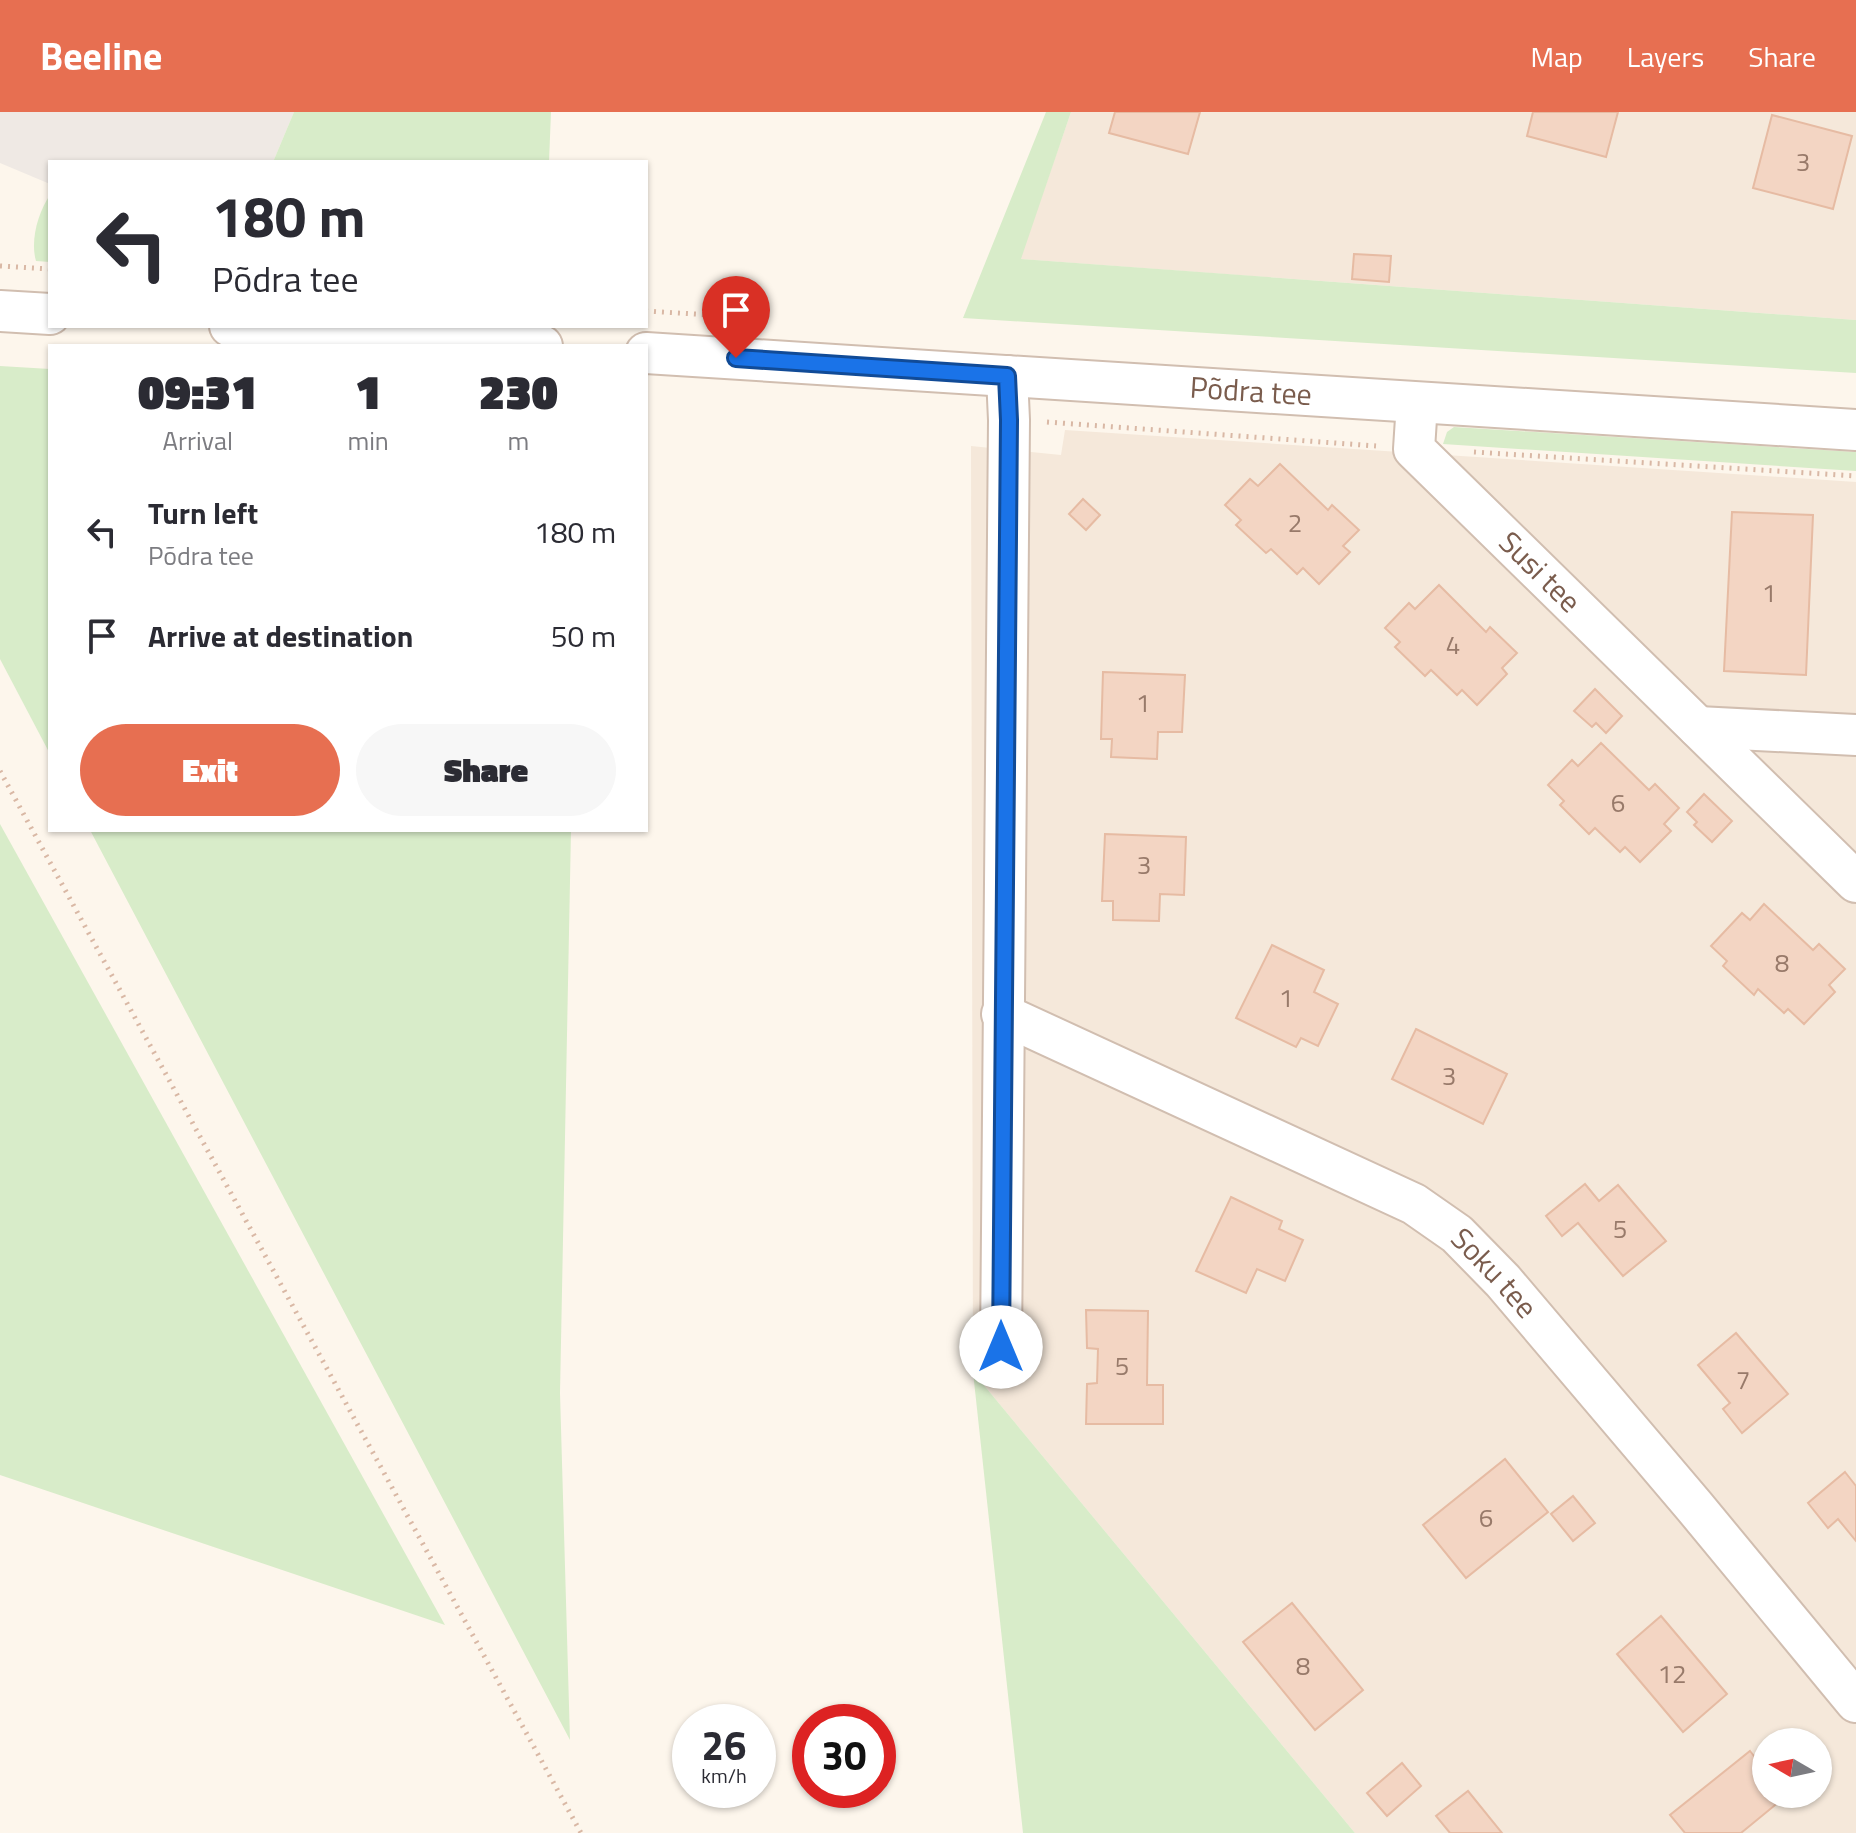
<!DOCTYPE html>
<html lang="en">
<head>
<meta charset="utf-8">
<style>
	:root { --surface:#fff; --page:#f7f7f7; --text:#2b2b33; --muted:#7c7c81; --accent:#e76f51 }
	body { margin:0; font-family:"Titillium Web",sans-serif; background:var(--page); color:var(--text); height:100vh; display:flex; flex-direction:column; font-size:30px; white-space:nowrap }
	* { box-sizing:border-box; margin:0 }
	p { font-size:26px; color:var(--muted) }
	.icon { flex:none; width:44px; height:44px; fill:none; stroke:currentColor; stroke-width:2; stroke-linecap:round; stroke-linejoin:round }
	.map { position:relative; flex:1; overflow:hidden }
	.panel { position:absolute; left:48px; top:232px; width:600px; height:488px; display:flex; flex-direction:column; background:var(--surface); border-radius:0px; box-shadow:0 2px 6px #0004 }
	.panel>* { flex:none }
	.top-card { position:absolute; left:48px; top:48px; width:600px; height:168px; border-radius:0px; box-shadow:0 2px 6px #0004; background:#fff; color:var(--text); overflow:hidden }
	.needle { width:52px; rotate:279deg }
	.tools { position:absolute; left:1752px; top:1616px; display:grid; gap:16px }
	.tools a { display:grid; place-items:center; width:80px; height:80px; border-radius:50%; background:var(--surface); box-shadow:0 2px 6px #0004; font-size:40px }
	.speed { position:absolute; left:672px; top:1592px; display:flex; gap:16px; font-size:40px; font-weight:700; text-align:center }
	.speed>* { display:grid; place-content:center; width:104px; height:104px; border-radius:50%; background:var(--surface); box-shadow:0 2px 6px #0004; line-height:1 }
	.speed small { font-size:20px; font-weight:400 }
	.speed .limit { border:12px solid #d22; background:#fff; color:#111 }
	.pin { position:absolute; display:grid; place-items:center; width:68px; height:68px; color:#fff; margin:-82px -34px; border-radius:50% 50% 50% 0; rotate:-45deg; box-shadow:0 0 8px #0007 }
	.pin .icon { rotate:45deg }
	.me { position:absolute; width:88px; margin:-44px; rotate:0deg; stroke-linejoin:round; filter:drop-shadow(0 0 6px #0008) }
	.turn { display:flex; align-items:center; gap:28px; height:168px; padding:0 32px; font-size:36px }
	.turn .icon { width:104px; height:104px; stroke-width:2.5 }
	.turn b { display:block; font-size:56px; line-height:68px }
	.eta { display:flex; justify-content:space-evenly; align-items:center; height:136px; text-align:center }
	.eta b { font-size:48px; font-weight:800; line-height:56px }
	.action { display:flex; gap:16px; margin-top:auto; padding:16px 32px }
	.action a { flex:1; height:92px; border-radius:48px; background:var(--accent); color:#fff; font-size:32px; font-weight:800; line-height:92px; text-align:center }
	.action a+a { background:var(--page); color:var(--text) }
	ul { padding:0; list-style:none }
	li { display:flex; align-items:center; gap:24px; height:104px; padding:0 32px }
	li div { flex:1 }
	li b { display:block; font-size:30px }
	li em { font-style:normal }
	header { display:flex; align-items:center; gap:48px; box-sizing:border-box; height:112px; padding:0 40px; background:var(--accent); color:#fff }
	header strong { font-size:38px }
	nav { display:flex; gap:44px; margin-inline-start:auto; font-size:28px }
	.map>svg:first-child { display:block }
	.residential { fill:#f5e8da; fill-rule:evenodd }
	.industrial { fill:#efe9e4 }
	.green { fill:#d8ecc9 }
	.building { fill:#f3d5c3; stroke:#e6bba3; stroke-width:2 }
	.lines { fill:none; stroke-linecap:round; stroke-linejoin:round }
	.street-casing { stroke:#d1beb0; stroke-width:44 }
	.path { stroke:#d9b8a5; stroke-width:5; stroke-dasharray:2 6; stroke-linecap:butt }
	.street { stroke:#fff; stroke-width:40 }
	.route-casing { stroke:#114b97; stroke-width:20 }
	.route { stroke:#1a73e8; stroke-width:14 }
	.labels { text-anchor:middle; stroke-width:6; stroke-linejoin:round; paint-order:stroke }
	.number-label { font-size:26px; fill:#987a6a }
	.street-label { font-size:30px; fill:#7a5c4d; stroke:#fffaf3 }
</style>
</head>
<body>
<header>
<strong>Beeline</strong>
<nav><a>Map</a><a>Layers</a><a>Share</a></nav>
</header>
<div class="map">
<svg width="1856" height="1721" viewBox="0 0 1856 1721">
	<rect width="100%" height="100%" fill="#fdf6ec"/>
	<g class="residential">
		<path d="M1071,0H1856V208L1020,147Z"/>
		<path d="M1065,318L1856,370V1721H1355L973,1260L971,334L1061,343ZM1766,1630H1818V1682H1766Z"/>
	</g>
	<path class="industrial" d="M0,0H294L273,50H50V72L0,51Z"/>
	<g class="green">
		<path d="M294,0H551L549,50H273Z"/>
		<path d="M1046,0H1071L1021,147L1856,208V261L963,206Z"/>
		<path d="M50,83V150L36,149C30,129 38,100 50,83Z"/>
		<path d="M0,254L50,257V642L0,547Z"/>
		<path d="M1454,315L1856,340V359L1443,332L1447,320Z"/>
		<path d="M0,712L445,1513L0,1363Z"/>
		<path d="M90,718H571L560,1281L570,1628Z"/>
		<path d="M973,1260L1355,1721H1023Z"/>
	</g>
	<g class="building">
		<path d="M1115,0H1200L1188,42L1109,21Z"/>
		<path d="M1533,0H1618L1606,45L1527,24Z"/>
		<path d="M1772,3L1852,24L1833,97L1753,76Z"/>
		<path d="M1354,142L1391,144L1389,170L1352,167Z"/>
		<path d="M1280,352L1328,398L1332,393L1359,418L1343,434L1350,440L1319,472L1303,456L1297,462L1271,437L1266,441L1236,413L1241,408L1225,393L1250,367L1258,374Z"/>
		<path d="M1083,387L1100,403L1086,418L1069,402Z"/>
		<path d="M1732,400L1813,403L1806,563L1724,559Z"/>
		<path d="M1439,473L1486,520L1490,515L1517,541L1502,556L1507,562L1477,593L1462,578L1457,583L1431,558L1425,564L1395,535L1400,530L1385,516L1409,491L1415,497Z"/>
		<path d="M1103,560L1185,563L1182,620H1158L1157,647L1111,645L1112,627H1101Z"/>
		<path d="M1595,577L1622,604L1606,621L1596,611L1592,615L1574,599Z"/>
		<path d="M1601,631L1649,678L1655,672L1679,696L1664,712L1671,719L1640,750L1625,735L1620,740L1595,716L1589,722L1560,693L1564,689L1548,673L1572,648L1578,654Z"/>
		<path d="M1704,682L1732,709L1712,730L1694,713L1697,710L1687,700Z"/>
		<path d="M1105,722L1186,725L1184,783L1160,782L1159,809L1113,808V789H1102Z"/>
		<path d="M1764,792L1813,838L1819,832L1845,857L1829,873L1835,880L1804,912L1788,897L1784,901L1758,877L1754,883L1723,854L1727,849L1711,834L1742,801L1750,808Z"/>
		<path d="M1272,833L1324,858L1314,880L1338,892L1318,934L1301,926L1296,935L1236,906Z"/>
		<path d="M1416,917L1507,962L1483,1012L1392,967Z"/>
		<path d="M1585,1072L1599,1089L1618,1073L1666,1129L1623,1164L1578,1111L1562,1124L1546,1104Z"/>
		<path d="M1231,1085L1282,1109L1279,1117L1303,1128L1285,1169L1257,1157L1246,1181L1196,1159Z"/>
		<path d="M1086,1198L1148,1199L1147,1273H1163V1312H1086L1087,1272L1097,1271L1098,1237L1087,1236Z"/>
		<path d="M1736,1221L1788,1282L1742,1321L1723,1297L1730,1291L1698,1253Z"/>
		<path d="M1505,1347L1548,1400L1466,1466L1423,1413Z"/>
		<path d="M1845,1360L1856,1374V1429L1838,1407L1828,1416L1808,1391Z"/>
		<path d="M1573,1384L1595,1411L1573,1429L1551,1402Z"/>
		<path d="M1292,1491L1363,1578L1315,1618L1243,1530Z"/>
		<path d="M1661,1504L1727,1582L1683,1620L1617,1542Z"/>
		<path d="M1750,1639L1766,1659V1682H1784L1786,1684L1741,1721H1685L1670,1703Z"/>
		<path d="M1402,1651L1421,1674L1387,1704L1367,1681Z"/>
		<path d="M1468,1679L1502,1721H1450L1436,1704Z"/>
	</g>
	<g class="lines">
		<defs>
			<g id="street">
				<path d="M0,199L50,202"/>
				<path d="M230,214L542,234"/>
				<path id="s1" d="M646,241L1856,318"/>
				<path id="s2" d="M1417,291L1414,337L1856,770"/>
				<path d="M1698,615L1856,623"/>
				<path id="s3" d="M1002,902L1414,1092L1457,1122L1503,1169L1694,1394L1856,1590"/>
				<path d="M1001,1235L1009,308L1007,264"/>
			</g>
		</defs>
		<use href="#street" class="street-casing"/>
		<g class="path">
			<path d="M0,154L50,157"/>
			<path d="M646,199L710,203"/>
			<path d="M1047,310L1376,334"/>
			<path d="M1474,340L1856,364"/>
			<path d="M0,659L581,1721"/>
		</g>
		<use href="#street" class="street"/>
	</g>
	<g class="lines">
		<defs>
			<path id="route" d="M736,246L1007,264L1009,308L1001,1235"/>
		</defs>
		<use href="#route" class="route-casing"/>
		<use href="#route" class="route"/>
	</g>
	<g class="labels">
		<g class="number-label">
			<text x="1803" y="59">3</text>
			<text x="1295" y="420">2</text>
			<text x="1769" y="490">1</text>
			<text x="1453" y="542">4</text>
			<text x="1143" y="600">1</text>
			<text x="1618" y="700">6</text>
			<text x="1144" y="762">3</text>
			<text x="1782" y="860">8</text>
			<text x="1286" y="895">1</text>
			<text x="1449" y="973">3</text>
			<text x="1620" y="1126">5</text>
			<text x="1122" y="1263">5</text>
			<text x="1743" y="1277">7</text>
			<text x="1486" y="1415">6</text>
			<text x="1303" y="1563">8</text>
			<text x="1672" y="1571">12</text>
		</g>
		<g class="street-label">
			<text dy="10" stroke="none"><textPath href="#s1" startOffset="606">Põdra tee</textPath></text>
			<text dy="10" stroke="none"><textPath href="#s2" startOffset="222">Susi tee</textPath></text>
			<text dy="10" stroke="none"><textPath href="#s3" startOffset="560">Soku tee</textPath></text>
		</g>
	</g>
</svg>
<div class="tools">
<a><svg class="needle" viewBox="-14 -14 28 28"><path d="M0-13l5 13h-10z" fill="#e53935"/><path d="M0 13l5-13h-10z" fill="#7c7c81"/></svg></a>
</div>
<div class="speed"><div>26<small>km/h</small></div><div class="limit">30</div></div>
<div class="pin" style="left:736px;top:246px;background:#d93025"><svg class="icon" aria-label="arrive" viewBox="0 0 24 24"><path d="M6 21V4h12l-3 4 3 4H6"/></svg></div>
<svg class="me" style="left:1001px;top:1235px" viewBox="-20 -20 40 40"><circle r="19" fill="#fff"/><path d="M0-13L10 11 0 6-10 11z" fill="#1a73e8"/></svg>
<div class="top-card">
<div class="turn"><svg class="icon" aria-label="left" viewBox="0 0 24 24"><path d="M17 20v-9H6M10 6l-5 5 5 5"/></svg><div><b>180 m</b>Põdra tee</div></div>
</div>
<section class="panel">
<div class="eta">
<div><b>09:31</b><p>Arrival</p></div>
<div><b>1</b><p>min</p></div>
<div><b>230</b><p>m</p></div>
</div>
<ul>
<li><svg class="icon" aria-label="left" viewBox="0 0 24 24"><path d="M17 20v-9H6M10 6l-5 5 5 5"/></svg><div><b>Turn left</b><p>Põdra tee</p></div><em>180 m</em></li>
<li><svg class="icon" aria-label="arrive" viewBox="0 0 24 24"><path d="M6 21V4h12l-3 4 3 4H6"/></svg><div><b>Arrive at destination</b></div><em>50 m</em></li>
</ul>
<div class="action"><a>Exit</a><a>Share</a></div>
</section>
</div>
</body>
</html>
